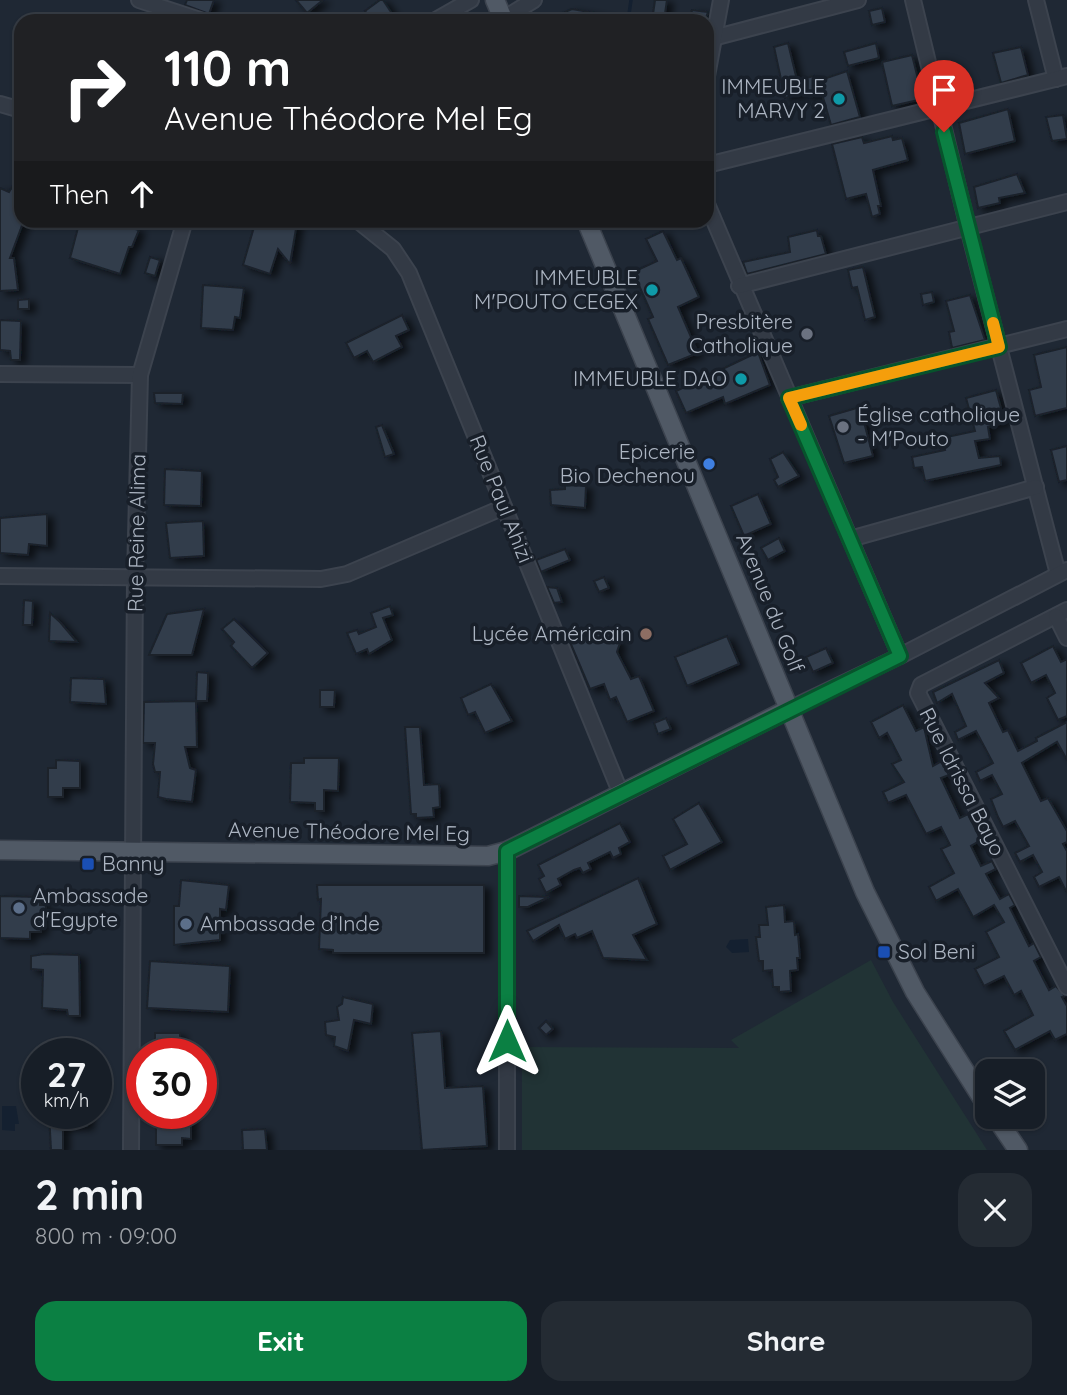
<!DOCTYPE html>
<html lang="en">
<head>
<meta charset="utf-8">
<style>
	:root { --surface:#171e27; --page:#242b33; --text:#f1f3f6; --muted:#9ea2a7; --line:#363c44; --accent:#0b8043 }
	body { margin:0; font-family:Quicksand,sans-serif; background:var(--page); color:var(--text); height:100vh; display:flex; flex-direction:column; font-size:26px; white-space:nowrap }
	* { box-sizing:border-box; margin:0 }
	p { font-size:23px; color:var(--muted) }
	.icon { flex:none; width:38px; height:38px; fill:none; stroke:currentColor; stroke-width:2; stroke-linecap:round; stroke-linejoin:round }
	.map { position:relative; height:1150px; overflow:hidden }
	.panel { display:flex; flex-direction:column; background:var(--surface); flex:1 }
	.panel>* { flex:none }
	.top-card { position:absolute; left:14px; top:14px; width:700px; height:214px; border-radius:21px; box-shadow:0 2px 5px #0004,0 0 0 2px var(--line); background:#202124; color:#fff; overflow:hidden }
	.fabs { position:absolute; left:975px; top:1059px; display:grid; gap:14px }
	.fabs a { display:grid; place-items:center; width:70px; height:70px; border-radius:14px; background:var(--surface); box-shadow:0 2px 5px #0004,0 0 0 2px var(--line); font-size:35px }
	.speed { position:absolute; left:21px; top:1038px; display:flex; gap:14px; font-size:35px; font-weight:700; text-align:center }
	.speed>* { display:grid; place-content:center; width:91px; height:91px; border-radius:50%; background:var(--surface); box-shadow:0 2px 5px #0004,0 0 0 2px var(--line); line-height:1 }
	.speed small { font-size:18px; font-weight:400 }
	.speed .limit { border:10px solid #d22; background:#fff; color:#111 }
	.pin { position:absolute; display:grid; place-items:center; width:60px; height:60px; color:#fff; margin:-72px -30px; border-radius:50% 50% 50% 0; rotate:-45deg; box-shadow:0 0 7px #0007 }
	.pin .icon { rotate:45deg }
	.me { position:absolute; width:77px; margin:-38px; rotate:0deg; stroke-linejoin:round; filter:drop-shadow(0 0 5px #0008) }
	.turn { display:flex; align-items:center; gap:24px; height:147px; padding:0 35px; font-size:32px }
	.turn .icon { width:91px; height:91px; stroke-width:2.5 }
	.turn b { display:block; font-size:49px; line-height:60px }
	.then { display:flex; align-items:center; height:66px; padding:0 35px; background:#0003; gap:14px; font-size:26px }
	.round { display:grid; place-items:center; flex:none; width:74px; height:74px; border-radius:21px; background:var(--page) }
	.head { display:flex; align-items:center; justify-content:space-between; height:119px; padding:0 35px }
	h1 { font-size:42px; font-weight:700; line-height:52px }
	.cta { display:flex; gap:14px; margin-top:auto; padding:14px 35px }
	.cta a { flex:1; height:80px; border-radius:21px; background:var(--accent); color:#fff; font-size:28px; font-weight:700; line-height:80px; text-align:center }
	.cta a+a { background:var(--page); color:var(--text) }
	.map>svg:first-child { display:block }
	.green { fill:#213335 }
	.water { fill:#142030 }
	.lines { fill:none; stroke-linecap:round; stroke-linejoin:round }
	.stream { stroke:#142030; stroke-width:3.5 }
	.building { fill:#313c4b; stroke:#1a212b; stroke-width:2; filter:url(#shadow) }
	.minor-casing { stroke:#3c434e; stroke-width:18 }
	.major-casing { stroke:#3c434e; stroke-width:21 }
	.minor { stroke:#333a45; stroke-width:14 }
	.major { stroke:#505965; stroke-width:18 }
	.route-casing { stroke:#07532c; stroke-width:18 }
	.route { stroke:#0b8043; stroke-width:12 }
	.slow { stroke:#f59e0b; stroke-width:12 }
	.culture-dot { fill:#0f9aa8; stroke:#181f29; stroke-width:2.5 }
	.worship-dot { fill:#6b7280; stroke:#181f29; stroke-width:2.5 }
	.shop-dot { fill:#3f7fe0; stroke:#181f29; stroke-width:2.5 }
	.education-dot { fill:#8d6e63; stroke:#181f29; stroke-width:2.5 }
	.transit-dot { fill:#1a4fb4; stroke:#181f29; stroke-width:2.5 }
	.service-dot { fill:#5c6f8a; stroke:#181f29; stroke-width:2.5 }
	.labels { text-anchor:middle; stroke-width:7; stroke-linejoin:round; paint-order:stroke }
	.poi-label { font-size:21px; fill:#acb5c2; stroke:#181f29; text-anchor:end }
	.street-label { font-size:21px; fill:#acb5c2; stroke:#181f29 }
</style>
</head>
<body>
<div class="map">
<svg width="1067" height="1150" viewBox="0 0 1067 1150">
	<defs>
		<filter id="shadow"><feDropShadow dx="6" dy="3.5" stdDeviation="3.5" flood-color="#0009"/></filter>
	</defs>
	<rect width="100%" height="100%" fill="#1f2834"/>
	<path class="green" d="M871,960L893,1002L987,1150H522V1047L739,1048L731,1040Z"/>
	<g class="water">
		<path d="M748,939L749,952L732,953L726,947L730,940Z"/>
		<path d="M2,1106H16L19,1124H15V1131L2,1130Z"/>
	</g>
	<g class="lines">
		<path class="stream" d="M628,21L631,0"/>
	</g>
	<g class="building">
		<path d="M187,0H214L209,14L185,5Z"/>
		<path d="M296,0H323L307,13Z"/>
		<path d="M380,0H383L397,21H372L365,11Z"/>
		<path d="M655,0H667L664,21H652Z"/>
		<path d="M882,8L885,22L872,25L869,11Z"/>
		<path d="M572,9L612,16L611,21H544Z"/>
		<path d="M692,10L708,12L705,21H690Z"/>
		<path d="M788,43L797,80L814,76L815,82L847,71L860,117L831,125L822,94L809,97L808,92L785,98L774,47Z"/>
		<path d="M876,43L879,58L848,66L844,52Z"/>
		<path d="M1021,47L1028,75L1001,83L993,53Z"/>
		<path d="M912,55L923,99L892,106L882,62Z"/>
		<path d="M1008,109L1015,141L965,154L959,123Z"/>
		<path d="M1063,115L1067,139L1052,141L1046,117Z"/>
		<path d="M892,136L893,140L902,138L908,160L873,170L881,206H878L880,214L872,217L866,194L846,199L832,144L862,137L864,143Z"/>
		<path d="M21,173V220H24L10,258H14L18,290L0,291V188L9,192Z"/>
		<path d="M1017,174L1025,193L999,198L1000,203L978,208L974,187Z"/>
		<path d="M80,220H104L139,230L132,247H129L120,274L70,258Z"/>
		<path d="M256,220L297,223L290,264L278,249L270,274L243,265Z"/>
		<path d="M817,230L818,236H821L826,254L747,274L743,262L790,252L788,237Z"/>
		<path d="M663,231L677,260L681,258L699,297L678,307L698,353L668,365L648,319L653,317L633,272L657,261L646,239Z"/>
		<path d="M150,257L160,260L155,276L145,273Z"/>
		<path d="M863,267L875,317L865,320L857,287L852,288L848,270Z"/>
		<path d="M203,285L244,288L240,318L235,317L233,330L201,328Z"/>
		<path d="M932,292L934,302L923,305L921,294Z"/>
		<path d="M970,295L985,340L952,348L949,332L954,331L946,301Z"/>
		<path d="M29,299V309H18V300Z"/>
		<path d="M402,315L409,330L396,336L402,347L373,362L367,351L354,358L346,343Z"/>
		<path d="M0,320L21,321L20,360H11L10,351L0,350Z"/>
		<path d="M1067,347V408L1035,416L1029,390L1041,387L1034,355Z"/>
		<path d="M758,352L770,385L725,404L723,397L686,413L676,391Z"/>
		<path d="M996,390L1005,423L988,427L990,439L975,441L979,458L1000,456L1001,465L925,481L922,467L914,468L912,457L945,450L942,438L975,431L966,398Z"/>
		<path d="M154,393H183L182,404L155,403Z"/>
		<path d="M860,407L873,456L844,463L829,416Z"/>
		<path d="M382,425L394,454L385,457L376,427Z"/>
		<path d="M1067,446V480L1059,482L1051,450Z"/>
		<path d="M783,452L799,476L778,487L774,480L778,477L770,459Z"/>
		<path d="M165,469L202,471L201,506L164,505Z"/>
		<path d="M565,485L586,486L585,508L551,505L550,490L565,489Z"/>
		<path d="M758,494L771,524L744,536L731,506Z"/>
		<path d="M47,514V546L29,544L28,555L0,553V518Z"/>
		<path d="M203,521L204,556L170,558L166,523Z"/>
		<path d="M779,538L785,551L768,560L761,548Z"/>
		<path d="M565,549L570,560L541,572L536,560Z"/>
		<path d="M604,577L609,588L599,592L594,581Z"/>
		<path d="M547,587L557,588L562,602L554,603Z"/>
		<path d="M24,600L33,601L32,625H23Z"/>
		<path d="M390,606L393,615L383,618L392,640L369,654L367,649L356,654L347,633L357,630L359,634L376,627L371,613Z"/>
		<path d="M204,609L192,655H149L167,614Z"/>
		<path d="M50,613L60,622L77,642L49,641Z"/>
		<path d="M234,619L268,653L252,668L231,646L234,642L222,629Z"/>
		<path d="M608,627L612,637L620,643L617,652L631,679L639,676L654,711L627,722L616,697L610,700L604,684L590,689L570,642Z"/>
		<path d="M727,636L739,664L687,686L675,657Z"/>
		<path d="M1053,646L1061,662L1067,659V716L1058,720L1047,698L1055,693L1046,675L1031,683L1021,663Z"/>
		<path d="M826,648L833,663L813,672L806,657Z"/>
		<path d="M999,660L1004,673L985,683L999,698L989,703L1003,732L1008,730L1018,751L1037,741L1036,738L1067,722V760L1057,742L1022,763L1041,801L1048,798L1067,831V842L1063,844L1067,851V893L1059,877L1039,887L1034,877L1042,872L1033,855L1020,862L1015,853L1029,846L1015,821L1003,827L998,817L991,799L1002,794L992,775L980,781L976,772L993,763L976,731L958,740L955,732L966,726L952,694L937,703L933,692Z"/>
		<path d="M197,672L208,673V683L207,701H196L197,747H185L190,768L196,770L192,802L166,799L158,797L160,772H155L153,764L155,743H143L144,702L196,701Z"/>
		<path d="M71,678L104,679L106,704L70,702Z"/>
		<path d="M491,684L512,721L485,733L475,712L468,715L461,698Z"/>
		<path d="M320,690H335L334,707H320Z"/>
		<path d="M903,705L916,731L924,727L933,766L942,761L949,775L941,778L960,818L968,814L981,840L971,846L981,866L992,861L996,869L986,874L1000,899L1009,894L1015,905L1010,908L1029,946L1034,943L1041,957L1034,961L1049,990L1056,986L1065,996L1062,997L1067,1006V1034L1055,1040L1050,1031L1015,1050L1004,1031L1033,1015L1021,991L1014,995L1004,976L984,986L975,969L999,957L986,932L1004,922L994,905L973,917L958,889L936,901L929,887L954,873L941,849L950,845L941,827L926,834L906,795L888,803L883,792L904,782L892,764L901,760L887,733L879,738L871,722Z"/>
		<path d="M666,718L671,729L658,734L654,723Z"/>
		<path d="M405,727H420L424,785L439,784L440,807L433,808L434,817L416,818V814H411Z"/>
		<path d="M304,758H339L338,791L324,790V811H315V803L290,802L291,763H304Z"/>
		<path d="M56,760L80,761V788H63V797H48V768H56Z"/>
		<path d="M699,803L722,842L670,870L663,856L687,844L673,819Z"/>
		<path d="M620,823L630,842L619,848L621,854L613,858L610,852L588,863L591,869L583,873L580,868L574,870L558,879L561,885L546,893L539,879L544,876L538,865Z"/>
		<path d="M638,878L657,924L633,935L647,960L603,958L592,931L577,938L575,934L565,939L559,925L533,941L527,931Z"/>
		<path d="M181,880L229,885L226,910L220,909V940L174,945V906H179Z"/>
		<path d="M317,885H484V953H333V950L319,949L321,899L318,900Z"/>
		<path d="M0,896L40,897V905H46V923H41V932H30V939L0,938Z"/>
		<path d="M519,896L549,897L528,907H519Z"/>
		<path d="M784,905L785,922L794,921L795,935L798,934L800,958H797L798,970L790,971L791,991L779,992V987H773L772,970L763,971V961H759L756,937H760L759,925H768L766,907Z"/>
		<path d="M44,954L79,955L80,1016H68L67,1010L42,1008L43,970L31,969V956Z"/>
		<path d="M150,961L230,966L228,1012L147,1008Z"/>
		<path d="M343,997L373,1004L371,1024L354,1020L348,1051L334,1046L335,1037L326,1035L325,1022L339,1020L337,1007L342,1004Z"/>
		<path d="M546,1021L553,1029L546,1035L539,1028Z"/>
		<path d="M441,1031L445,1088L483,1086L487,1146L422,1150L412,1033Z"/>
		<rect x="155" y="1033" width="25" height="21"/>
		<path d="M49,1113H88L87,1126H63V1150H51Z"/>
		<path d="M156,1113L191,1115V1139L182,1138V1145H156Z"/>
		<path d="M265,1129L267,1150H243L242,1130Z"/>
	</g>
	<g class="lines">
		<defs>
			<g id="minor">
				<path d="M139,0L203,21"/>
				<path d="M913,0L968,228L1058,574"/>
				<path d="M1036,0L1056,79"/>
				<path d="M503,19L534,0"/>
				<path d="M434,21L471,0"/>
				<path d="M713,38L858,0"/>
				<path d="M707,76L721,0"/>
				<path d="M0,104L21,110"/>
				<path d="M707,165L1067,76"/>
				<path d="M707,204L900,656"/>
				<path d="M357,220L393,249L409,273L621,794"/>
				<path d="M739,286L1067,202"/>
				<path d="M0,374L140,375"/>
				<path d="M789,398L1067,329"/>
				<path d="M850,539L1036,487"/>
				<path d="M0,576L321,579L347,574L504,507"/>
				<path d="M1067,610L921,685L918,693L1067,987"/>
				<path d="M1056,616L1067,638"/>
				<path d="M789,709L900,656L1067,570"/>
				<path d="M131,1150L135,577L140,375L185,220"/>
				<path d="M507,1150V851"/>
			</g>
			<g id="major">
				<path d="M495,0L504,21"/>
				<path d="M586,220L865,892L915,992L987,1106"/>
				<path d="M0,850L488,856L507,851L789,709"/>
				<path d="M995,1116L1018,1150"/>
			</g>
		</defs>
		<use href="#minor" class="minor-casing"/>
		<use href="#major" class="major-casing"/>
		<use href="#minor" class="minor"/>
		<use href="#major" class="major"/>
	</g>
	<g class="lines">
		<defs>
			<path id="route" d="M507,1041V851L900,656L789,398L999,347L944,132"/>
		</defs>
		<use href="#route" class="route-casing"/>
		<use href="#route" class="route"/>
		<path class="slow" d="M801,425L789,398L999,347L993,323"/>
	</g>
	<g class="culture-dot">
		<circle cx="839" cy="99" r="7"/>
		<circle cx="652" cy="290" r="7"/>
		<circle cx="741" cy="379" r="7"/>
	</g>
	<g class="worship-dot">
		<circle cx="807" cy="334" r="7"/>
		<circle cx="843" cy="427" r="7"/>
	</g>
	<circle class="shop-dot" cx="709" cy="464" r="7"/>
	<circle class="education-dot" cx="646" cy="634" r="7"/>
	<g class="transit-dot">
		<rect x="81" y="857" width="14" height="14" rx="3.5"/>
		<rect x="877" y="945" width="14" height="14" rx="3.5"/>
	</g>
	<g class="service-dot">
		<circle cx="19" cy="908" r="7"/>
		<circle cx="186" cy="924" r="7"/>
	</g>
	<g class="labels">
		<g class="poi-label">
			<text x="825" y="94">IMMEUBLE<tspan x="825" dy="24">MARVY 2</tspan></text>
			<text x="638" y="285">IMMEUBLE<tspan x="638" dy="24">M'POUTO CEGEX</tspan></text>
			<text x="793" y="329">Presbitère<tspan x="793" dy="24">Catholique</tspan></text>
			<text x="727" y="386">IMMEUBLE DAO</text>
			<text x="857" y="422" text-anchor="start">Église catholique<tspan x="857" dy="24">- M'Pouto</tspan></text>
			<text x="695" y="459">Epicerie<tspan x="695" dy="24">Bio Dechenou</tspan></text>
			<text x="632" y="641">Lycée Américain</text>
			<text x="102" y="871" text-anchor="start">Banny</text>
			<text x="33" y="903" text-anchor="start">Ambassade<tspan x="33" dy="24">d'Egypte</tspan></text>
			<text x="200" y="931" text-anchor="start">Ambassade d’Inde</text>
			<text x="898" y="959" text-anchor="start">Sol Beni</text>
		</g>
		<g class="street-label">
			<text transform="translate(501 499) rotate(68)" y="7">Rue Paul Ahizi</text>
			<text transform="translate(137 533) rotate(-89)" y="7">Rue Reine Alima</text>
			<text transform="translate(770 603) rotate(68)" y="7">Avenue du Golf</text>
			<text transform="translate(962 782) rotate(63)" y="7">Rue Idrissa Bayo</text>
			<text transform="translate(349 832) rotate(1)" y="7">Avenue Théodore Mel Eg</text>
		</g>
	</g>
</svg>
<div class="fabs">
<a><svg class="icon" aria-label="layers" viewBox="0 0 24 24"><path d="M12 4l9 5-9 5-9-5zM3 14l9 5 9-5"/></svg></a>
</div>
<div class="speed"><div>27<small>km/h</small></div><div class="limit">30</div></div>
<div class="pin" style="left:944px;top:132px;background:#d93025"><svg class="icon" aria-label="arrive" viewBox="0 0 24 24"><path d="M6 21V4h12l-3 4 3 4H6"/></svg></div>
<svg class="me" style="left:507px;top:1041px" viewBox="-20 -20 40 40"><path d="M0-17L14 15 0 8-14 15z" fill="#0b8043" stroke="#fff" stroke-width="4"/></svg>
<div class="top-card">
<div class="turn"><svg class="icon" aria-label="right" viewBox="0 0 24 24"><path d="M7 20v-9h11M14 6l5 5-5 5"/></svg><div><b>110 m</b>Avenue Théodore Mel Eg</div></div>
<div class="then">Then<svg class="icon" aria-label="ahead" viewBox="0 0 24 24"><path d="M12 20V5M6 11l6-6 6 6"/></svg></div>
</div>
</div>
<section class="panel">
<div class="head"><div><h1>2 min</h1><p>800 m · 09:00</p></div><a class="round"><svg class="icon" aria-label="close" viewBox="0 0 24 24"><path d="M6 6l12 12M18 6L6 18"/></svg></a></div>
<div class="cta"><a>Exit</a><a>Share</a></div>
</section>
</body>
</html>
